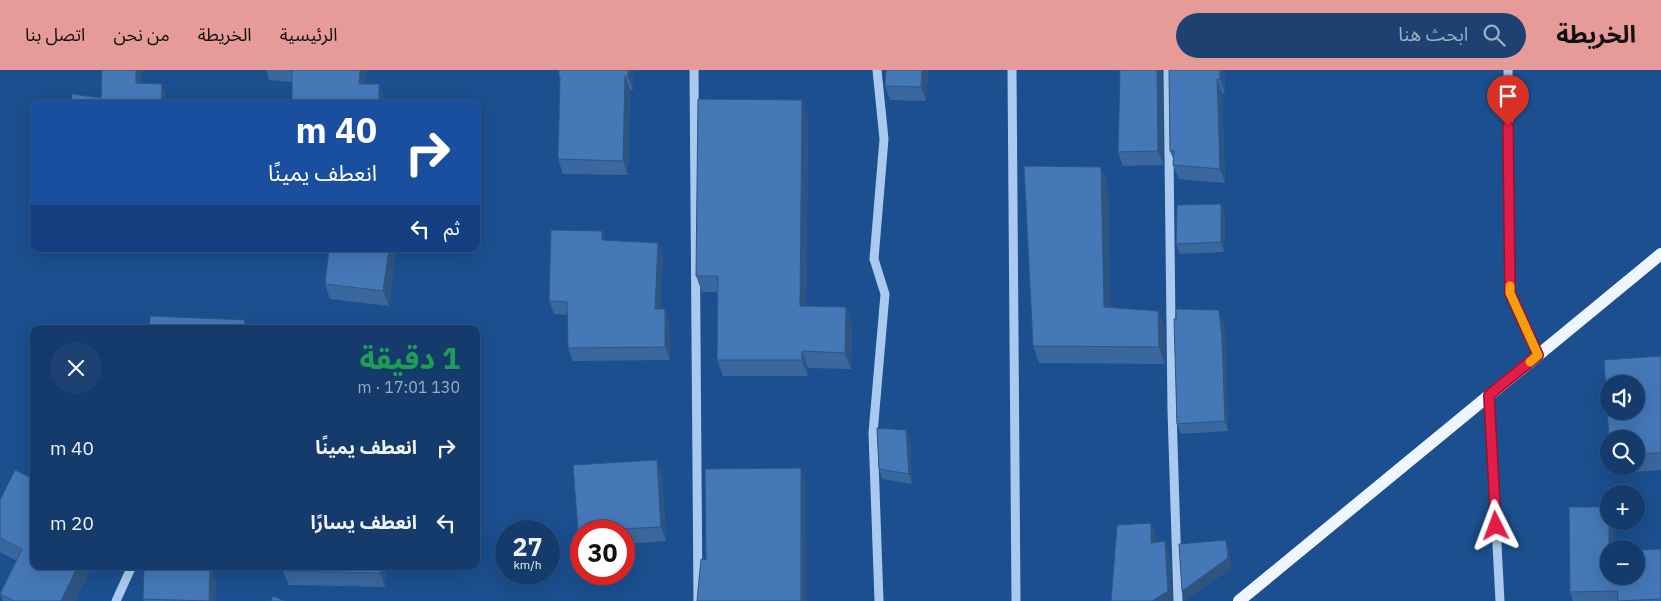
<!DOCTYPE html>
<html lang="ar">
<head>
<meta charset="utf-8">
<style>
	:root { --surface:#143b6b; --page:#1d4271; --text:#f1f3f6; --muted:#9dadc1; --line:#33557e; --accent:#e69b98 }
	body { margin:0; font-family:"IBM Plex Sans","Noto Sans Arabic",sans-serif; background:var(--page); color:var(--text); direction:rtl; height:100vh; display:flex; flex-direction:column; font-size:19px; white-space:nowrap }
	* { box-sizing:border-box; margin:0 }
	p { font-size:16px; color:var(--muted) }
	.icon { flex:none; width:28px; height:28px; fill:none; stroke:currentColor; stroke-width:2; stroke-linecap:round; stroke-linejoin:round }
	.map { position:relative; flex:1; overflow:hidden; direction:ltr }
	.drawer { position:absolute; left:30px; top:255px; width:450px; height:245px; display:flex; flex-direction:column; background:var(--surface); border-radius:10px; box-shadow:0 5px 20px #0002,0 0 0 1px var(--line); direction:rtl }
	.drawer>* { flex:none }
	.guide { position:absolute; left:30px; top:30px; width:450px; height:152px; border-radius:10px; box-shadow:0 5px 20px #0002,0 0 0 1px var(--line); direction:rtl; background:#1a4fa0; color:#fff; overflow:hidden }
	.fabs { position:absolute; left:1600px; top:305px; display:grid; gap:10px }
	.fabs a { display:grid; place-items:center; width:45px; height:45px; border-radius:50%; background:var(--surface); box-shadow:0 5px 20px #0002,0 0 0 1px var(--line); font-size:25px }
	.speed { position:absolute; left:495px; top:450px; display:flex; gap:10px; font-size:25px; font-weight:700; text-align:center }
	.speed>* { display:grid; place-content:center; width:65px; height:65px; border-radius:50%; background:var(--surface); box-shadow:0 5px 20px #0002,0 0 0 1px var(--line); line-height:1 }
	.speed small { font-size:12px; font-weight:400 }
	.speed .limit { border:8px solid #d22; background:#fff; color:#111 }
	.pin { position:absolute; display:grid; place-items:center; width:42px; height:42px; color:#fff; margin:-51px -21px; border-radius:50% 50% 50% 0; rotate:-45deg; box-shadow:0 0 5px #0007 }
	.pin .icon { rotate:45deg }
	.me { position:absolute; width:55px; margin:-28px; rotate:357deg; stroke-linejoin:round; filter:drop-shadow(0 0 4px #0008) }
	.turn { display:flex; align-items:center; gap:18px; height:105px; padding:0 20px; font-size:22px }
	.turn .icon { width:65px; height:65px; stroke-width:2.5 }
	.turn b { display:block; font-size:35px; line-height:42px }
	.then { display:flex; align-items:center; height:48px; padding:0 20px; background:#0003; gap:10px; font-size:19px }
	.round { display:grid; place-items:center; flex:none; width:52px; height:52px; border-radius:26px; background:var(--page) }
	.summary { display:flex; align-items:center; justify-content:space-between; height:85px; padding:0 20px }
	h1 { font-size:30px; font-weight:700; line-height:38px; color:#1e9e55 }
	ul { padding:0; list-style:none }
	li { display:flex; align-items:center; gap:15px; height:75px; padding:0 20px }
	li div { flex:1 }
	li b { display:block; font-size:19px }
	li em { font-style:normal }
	header { display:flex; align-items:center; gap:30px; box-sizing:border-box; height:70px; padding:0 25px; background:var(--accent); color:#111 }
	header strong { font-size:24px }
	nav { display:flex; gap:28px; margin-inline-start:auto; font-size:18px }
	.search { width:350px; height:45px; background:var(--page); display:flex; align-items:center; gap:12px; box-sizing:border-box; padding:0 18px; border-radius:28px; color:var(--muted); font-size:19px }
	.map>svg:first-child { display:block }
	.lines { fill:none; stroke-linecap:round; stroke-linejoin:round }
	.minor { stroke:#a9c9ee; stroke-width:9 }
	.major { stroke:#f0f6ff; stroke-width:12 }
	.wall { fill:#3a679d }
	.shaded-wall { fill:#305480 }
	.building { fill:#4478b7; stroke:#305480; fill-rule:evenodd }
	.route-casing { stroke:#92132f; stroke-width:12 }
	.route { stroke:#e11d48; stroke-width:9 }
	.slow { stroke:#f59e0b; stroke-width:9 }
</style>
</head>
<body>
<header>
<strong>الخريطة</strong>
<div class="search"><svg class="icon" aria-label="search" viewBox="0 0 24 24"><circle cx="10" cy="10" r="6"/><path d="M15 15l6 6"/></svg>ابحث هنا</div>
<nav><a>الرئيسية</a><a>الخريطة</a><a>من نحن</a><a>اتصل بنا</a></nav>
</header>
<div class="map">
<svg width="1661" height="531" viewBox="0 0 1661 531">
	<rect width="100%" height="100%" fill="#1b4f8f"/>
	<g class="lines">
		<g class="minor">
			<path d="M694,0L698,531"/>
			<path d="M877,0L884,69L874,189L885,224L873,363L879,531"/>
			<path d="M1012,0L1016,531"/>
			<path d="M1168,0L1172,341L1178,531"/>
			<path d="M1508,0L1510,223L1538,285"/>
			<path d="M1489,325L1500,531"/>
			<path d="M116,531L132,496"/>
		</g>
		<path class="major" d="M1239,531L1661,184"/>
	</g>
	<g class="wall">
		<path d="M266,0H366L365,14L385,29L292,12L269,10Z"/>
		<path d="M559,0H633V20H630L628,105L563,104L558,89L560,10L559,7Z"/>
		<path d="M928,0L926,31L890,30L885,16Z"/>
		<path d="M1162,0L1163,95L1123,96L1118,82Z"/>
		<path d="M1169,0H1224L1225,23H1222L1225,113L1179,109L1173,95L1174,91L1170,81Z"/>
		<path d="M802,30L808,46L806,236L846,237L852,253L851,299L808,298V306H723L717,290V222H702L696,206Z"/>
		<path d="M1101,97L1108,115L1110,238L1158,241L1165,258V294L1039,293L1033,276Z"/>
		<path d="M1225,144L1224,182L1180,184L1176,174Z"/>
		<path d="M602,161L605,170L663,187L660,239L669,252L670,290L573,291L568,278V245L554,244L549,231Z"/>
		<path d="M395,186L389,236L330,229L325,214Z"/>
		<path d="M1223,250L1226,278L1228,361L1181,364L1177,354Z"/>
		<path d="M1661,286V400L1617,403L1614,396H1636V369Z"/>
		<path d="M906,360L910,370L912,414L882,409L879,399Z"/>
		<path d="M662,404L666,471L624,474V461H581V472L578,462Z"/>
		<path d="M0,430L92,496L75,531H3L0,524L17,491L0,482Z"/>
		<path d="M1609,451H1614V479H1609V506L1661,479V531H1573L1570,522Z"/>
		<path d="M284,496H386L385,517L289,515L283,501Z"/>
		<path d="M210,497L216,513L215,531H144L143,529Z"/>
	</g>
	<g class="shaded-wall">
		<path d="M136,0H142L141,27L136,13Z"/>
		<path d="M360,0H366L364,29L359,14Z"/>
		<path d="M628,0H633V20L628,6Z"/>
		<path d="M922,0H928L926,31L921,17Z"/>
		<path d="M1157,0H1162L1163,95L1158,81Z"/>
		<path d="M1220,0H1224L1225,23L1220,9Z"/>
		<path d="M625,6L630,20L628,105L623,91Z"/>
		<path d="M1217,9L1222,23L1225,113L1220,99Z"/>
		<path d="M162,14L166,27V34H161Z"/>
		<path d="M379,14L385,29L384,34H379Z"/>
		<path d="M802,30L808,46L806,252L800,236Z"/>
		<path d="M1101,97L1108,115L1111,255L1104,237Z"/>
		<path d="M1221,134L1225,144L1224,182L1221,172Z"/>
		<path d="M602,161L607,174L602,170Z"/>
		<path d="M658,173L663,187L660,252L655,239Z"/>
		<path d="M389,179H392L395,186L389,236L383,221Z"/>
		<path d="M846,237L852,253L851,299L845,283Z"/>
		<path d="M665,239L669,252L670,290L665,277Z"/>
		<path d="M1219,240L1223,250L1226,278L1228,361L1225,351Z"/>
		<path d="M1158,241L1165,258V294L1159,277Z"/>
		<path d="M245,250L248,259H244Z"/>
		<path d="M802,281L808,298V306L802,290Z"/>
		<path d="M906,360L910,370L912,414L909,404Z"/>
		<path d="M657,390L662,404L666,471L661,457Z"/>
		<path d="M801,398L806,414L807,531H801Z"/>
		<rect x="1609" y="451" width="5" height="28"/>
		<path d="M1151,453L1157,468L1156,487L1151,473Z"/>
		<path d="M1226,470L1229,480L1232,498L1185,531L1182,521Z"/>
		<path d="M1165,471L1170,485L1173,531H1152Z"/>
		<path d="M78,496H92L75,531H61Z"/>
		<path d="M380,496H386L385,517L380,503Z"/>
		<path d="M210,497L216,513L215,531H209Z"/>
	</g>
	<g class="building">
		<path d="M102,0H136V13L162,14L161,34H71L72,24L101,28Z"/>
		<path d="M292,0H360L359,14H379V34H292Z"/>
		<path d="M559,0H628V6H625L623,91L558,89L560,7H559Z"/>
		<path d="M886,0H922L921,17L885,16Z"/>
		<path d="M1120,0H1157L1158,81L1118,82Z"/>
		<path d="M1169,0H1220V9H1217L1220,99L1173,95L1174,81H1170Z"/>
		<path d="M698,29L802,30L800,236L846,237L845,283L802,281V290H717L718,206H696Z"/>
		<path d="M1024,96L1101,97L1104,237L1158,241L1159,277L1033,276Z"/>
		<path d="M1221,134V172L1176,174L1177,135Z"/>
		<path d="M551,160L602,161V170L658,173L655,239H665V277L568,278L567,232L549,231Z"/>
		<path d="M329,179H389L383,221L325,214Z"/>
		<path d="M1176,239L1219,240L1222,268L1225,351L1177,354L1174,249H1176Z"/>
		<path d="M150,246L245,250L244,259H149Z"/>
		<path d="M1661,286V383L1636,384V369H1609L1604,290ZM1609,314H1636V341H1609Z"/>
		<path d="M877,358L906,360L909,404L879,399Z"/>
		<path d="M657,390L661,457L581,461V462H578L573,395Z"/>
		<path d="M801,398V531H697L701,489L706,490L705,399Z"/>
		<path d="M15,400L34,409V496H78L61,531H14L0,524L22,479L0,468V430Z"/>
		<path d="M1569,437H1609V506H1636V480L1661,479V529L1618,531L1617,521L1570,522Z"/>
		<path d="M1151,453V473L1165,471L1168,521L1152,531H1111L1117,455Z"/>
		<path d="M1226,470L1228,488L1182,521L1179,474Z"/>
		<path d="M144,496H208L210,497L209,531L143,529Z"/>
		<path d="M284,496H380V503L283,501Z"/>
		<path d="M273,526L285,531H271Z"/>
	</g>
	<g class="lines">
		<defs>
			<path id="route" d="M1496,456L1489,325L1538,285L1510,223L1508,56"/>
		</defs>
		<use href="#route" class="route-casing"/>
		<use href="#route" class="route"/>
		<path class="slow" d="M1510,216V223L1538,285L1530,292"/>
	</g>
</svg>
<div class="fabs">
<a><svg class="icon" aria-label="sound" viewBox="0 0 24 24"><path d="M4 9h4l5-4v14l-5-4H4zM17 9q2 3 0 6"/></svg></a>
<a><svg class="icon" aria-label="search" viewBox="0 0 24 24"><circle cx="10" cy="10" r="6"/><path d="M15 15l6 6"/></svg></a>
<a>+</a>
<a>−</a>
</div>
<div class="speed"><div>27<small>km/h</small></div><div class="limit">30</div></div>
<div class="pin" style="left:1508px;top:56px;background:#d93025"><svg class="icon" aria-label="arrive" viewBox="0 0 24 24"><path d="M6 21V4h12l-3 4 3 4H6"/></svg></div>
<svg class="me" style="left:1496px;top:456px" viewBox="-20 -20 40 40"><path d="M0-17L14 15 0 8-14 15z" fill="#e11d48" stroke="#fff" stroke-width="4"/></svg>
<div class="guide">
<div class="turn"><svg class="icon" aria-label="right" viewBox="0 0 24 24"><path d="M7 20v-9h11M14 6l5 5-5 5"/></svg><div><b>40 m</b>انعطف يمينًا</div></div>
<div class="then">ثم<svg class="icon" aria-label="left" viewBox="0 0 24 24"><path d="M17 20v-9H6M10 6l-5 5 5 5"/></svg></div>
</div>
<section class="drawer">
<div class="summary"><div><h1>1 دقيقة</h1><p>130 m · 17:01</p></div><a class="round"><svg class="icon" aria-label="close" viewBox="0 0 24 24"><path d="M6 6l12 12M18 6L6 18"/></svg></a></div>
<ul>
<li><svg class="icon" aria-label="right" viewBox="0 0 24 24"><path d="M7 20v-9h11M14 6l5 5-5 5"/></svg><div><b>انعطف يمينًا</b></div><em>40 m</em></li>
<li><svg class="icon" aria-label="left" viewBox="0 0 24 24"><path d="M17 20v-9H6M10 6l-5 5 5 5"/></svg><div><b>انعطف يسارًا</b></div><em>20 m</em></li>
</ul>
</section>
</div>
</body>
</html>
